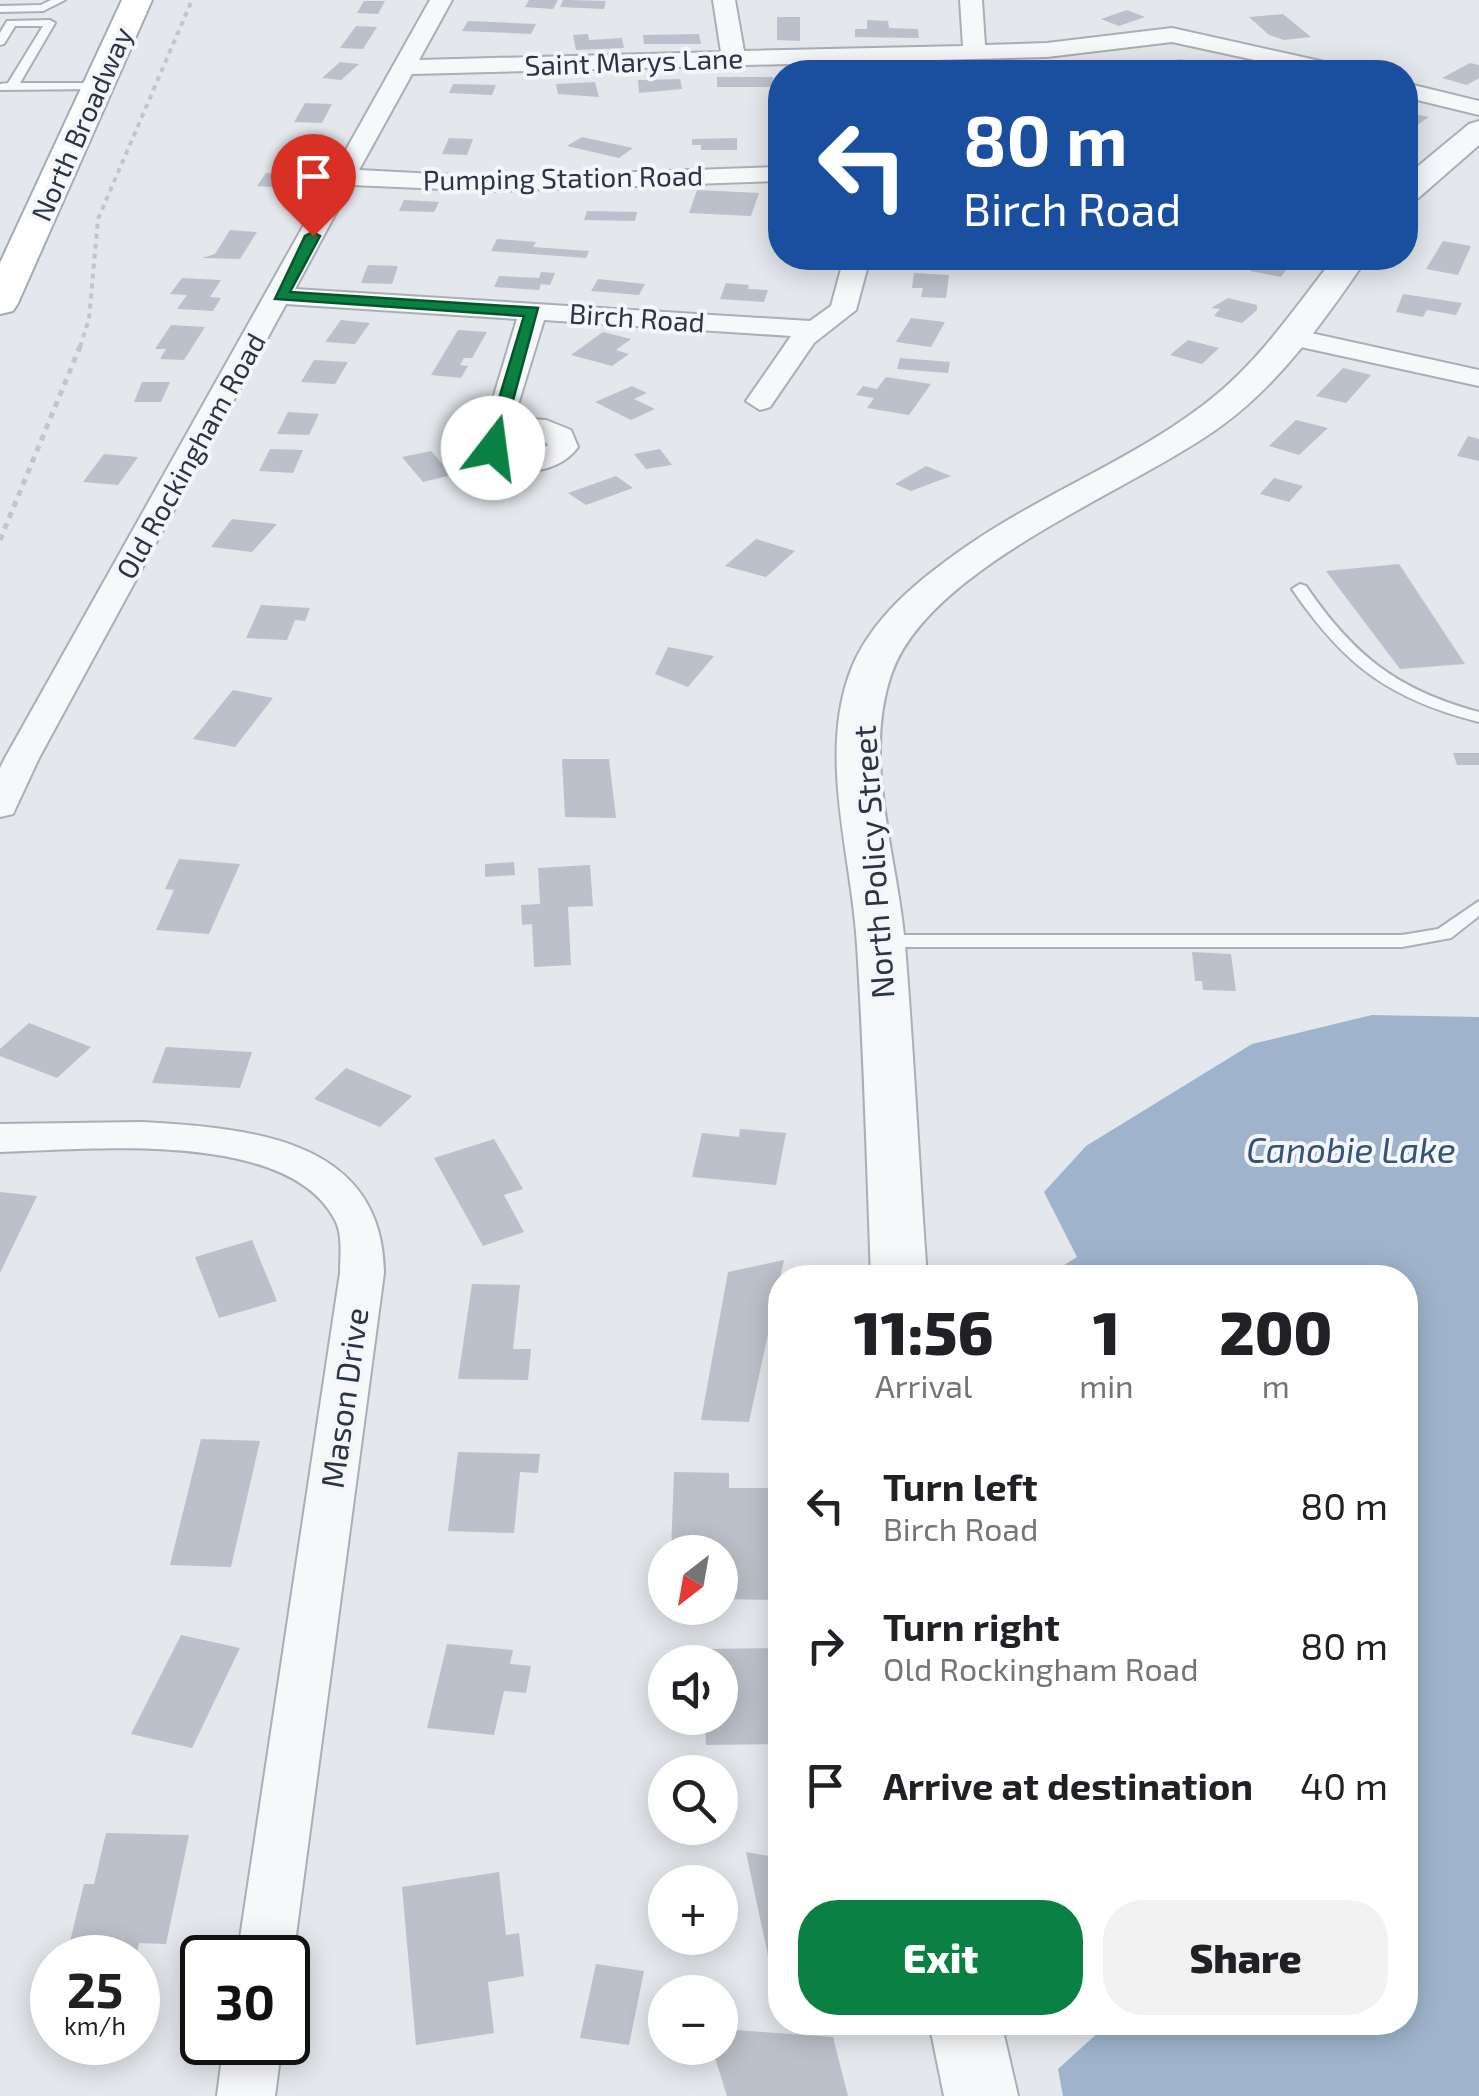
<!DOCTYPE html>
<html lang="en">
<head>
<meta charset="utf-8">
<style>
	:root { --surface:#fff; --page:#f2f2f2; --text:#202124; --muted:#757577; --accent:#0b8043 }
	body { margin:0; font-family:"Exo 2",sans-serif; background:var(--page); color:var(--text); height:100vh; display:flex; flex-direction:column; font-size:38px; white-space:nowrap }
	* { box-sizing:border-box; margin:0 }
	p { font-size:32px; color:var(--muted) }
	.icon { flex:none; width:55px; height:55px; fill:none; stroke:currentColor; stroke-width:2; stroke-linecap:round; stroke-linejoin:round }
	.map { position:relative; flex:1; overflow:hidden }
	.sheet { position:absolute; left:768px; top:1265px; width:650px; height:770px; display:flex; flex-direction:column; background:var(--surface); border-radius:40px; box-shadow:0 5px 25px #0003 }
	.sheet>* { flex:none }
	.banner { position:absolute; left:768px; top:60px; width:650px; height:210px; border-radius:40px; box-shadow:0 5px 25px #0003; background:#1a4fa0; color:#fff; overflow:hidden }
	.needle { width:65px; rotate:211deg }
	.tools { position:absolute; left:648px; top:1535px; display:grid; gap:20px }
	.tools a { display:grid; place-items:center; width:90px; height:90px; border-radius:50%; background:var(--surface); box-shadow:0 5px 25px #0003; font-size:50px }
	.speed { position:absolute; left:30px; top:1935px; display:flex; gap:20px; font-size:50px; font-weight:700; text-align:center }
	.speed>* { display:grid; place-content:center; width:130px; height:130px; border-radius:50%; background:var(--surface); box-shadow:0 5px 25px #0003; line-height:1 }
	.speed small { font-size:25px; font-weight:400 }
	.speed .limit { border:5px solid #111; border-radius:15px; background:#fff; color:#111 }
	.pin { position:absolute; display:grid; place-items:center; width:85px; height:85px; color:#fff; margin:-102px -42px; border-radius:50% 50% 50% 0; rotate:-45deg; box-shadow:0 0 10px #0007 }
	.pin .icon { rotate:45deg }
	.me { position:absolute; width:110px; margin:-55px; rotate:15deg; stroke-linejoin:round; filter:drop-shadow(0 0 8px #0008) }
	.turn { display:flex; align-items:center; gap:35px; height:210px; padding:0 30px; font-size:45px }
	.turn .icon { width:130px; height:130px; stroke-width:2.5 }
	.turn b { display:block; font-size:70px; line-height:85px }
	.eta { display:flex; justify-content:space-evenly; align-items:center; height:170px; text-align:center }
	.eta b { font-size:60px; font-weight:800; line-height:70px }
	.button { display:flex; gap:20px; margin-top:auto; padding:20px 30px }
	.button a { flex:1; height:115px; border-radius:40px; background:var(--accent); color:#fff; font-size:40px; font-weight:800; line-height:115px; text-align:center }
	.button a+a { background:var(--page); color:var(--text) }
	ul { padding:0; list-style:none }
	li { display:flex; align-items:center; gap:30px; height:140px; padding:0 30px }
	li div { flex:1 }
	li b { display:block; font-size:38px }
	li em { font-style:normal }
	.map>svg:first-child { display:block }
	.water { fill:#9fb4cc }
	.building { fill:#bbc0ca }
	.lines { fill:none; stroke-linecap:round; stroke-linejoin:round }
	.service-casing { stroke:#a9aeb7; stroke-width:4 }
	.minor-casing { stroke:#a9aeb7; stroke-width:4 }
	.tertiary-casing { stroke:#a9aeb7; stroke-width:4 }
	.primary-casing { stroke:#a3abb8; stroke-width:4 }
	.path-far1 { stroke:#c2c5cb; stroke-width:4; stroke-dasharray:5 5; stroke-linecap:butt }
	.path { stroke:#c2c5cb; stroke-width:5; stroke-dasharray:6 6; stroke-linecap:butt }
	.service { fill:#f7f8fa; fill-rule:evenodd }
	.minor { fill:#f7f8fa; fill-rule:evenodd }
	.tertiary { fill:#f7f8fa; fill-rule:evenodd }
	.primary { fill:#fff; fill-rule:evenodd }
	.route { fill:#0b8043; stroke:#07532c; stroke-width:2.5 }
	.labels { text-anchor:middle; stroke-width:8; stroke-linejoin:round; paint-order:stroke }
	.far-street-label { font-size:28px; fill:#2b3445; stroke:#f4f6f9 }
	.street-label { font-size:32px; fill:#2b3445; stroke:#f4f6f9 }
	.water-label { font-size:35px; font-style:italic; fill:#34527a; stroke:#f4f6f9 }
</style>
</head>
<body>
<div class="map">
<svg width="1479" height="2096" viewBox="0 0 1479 2096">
	<rect width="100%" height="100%" fill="#e4e7ec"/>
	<path class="water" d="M1372,1015L1479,1017V2096H1063L1058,2069L1101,2030L1099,2023L1405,2022V1278L1045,1277L1077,1257L1044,1192L1086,1146L1252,1044Z"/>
	<g class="building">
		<path d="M529,0H558L553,9L525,7Z"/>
		<path d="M563,0H567L606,1L604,9L560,7Z"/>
		<path d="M364,1H385L378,14L357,13Z"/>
		<path d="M1127,10L1145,17L1119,26L1101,19Z"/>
		<path d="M1283,14L1311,37L1284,40L1269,35L1249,17Z"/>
		<path d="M777,17H800V41L777,40Z"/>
		<path d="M867,20L888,21L889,28L918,29L919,38L855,37V29H867Z"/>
		<path d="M468,21L536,24L531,34L462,31Z"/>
		<path d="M356,26L377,27L363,49L340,48Z"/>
		<path d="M588,34L589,40L622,38L624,48L576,50L573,35Z"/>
		<path d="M699,34L701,44H644L643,35Z"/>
		<path d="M1177,59L1221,63L1217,72H1170Z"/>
		<path d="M340,62L359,64L341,80L322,78Z"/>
		<path d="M1119,62L1126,72H1068L1065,67Z"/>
		<path d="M1470,63L1479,65V78L1467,85L1442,78Z"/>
		<rect x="717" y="77" width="56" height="10"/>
		<path d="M680,79L682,89L639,93L638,80Z"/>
		<path d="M595,82L599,97L558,94L556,84Z"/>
		<path d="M453,84L496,85L492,95L449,93Z"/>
		<path d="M305,103L332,104L322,123L294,122Z"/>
		<path d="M1405,112L1429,117L1405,133Z"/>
		<path d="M582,137L633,148L619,158L567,146Z"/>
		<path d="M449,138L473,139L467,155L442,154Z"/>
		<path d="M737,138V150H701V145H692V139Z"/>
		<path d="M266,173L293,175L285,188L257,186Z"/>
		<path d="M697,190L759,193L751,216L689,213Z"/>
		<path d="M404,200L439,202L434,212L399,211Z"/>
		<path d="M587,211L637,212L635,221L584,220Z"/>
		<path d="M230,230L257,232L240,259L202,258L215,254Z"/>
		<path d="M497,239L536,242L533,247L589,251L586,258L491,251Z"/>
		<path d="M1443,241L1471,246L1458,275L1426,269Z"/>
		<path d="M1262,258H1286L1294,259L1281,277L1250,271Z"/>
		<path d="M368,265L398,266L392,284L361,283Z"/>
		<path d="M541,272L555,273L550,285L541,284L539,290L494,287L499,276L539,278Z"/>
		<path d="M914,273L949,275L946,298L921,297L923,288H912Z"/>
		<path d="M182,278L221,280L210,297L221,298L213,311L177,309L187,295L170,294Z"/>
		<path d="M598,279L645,284L639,295L591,291Z"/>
		<path d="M726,283L749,285L748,289L768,290L764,302L720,299Z"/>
		<path d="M1403,294L1462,303L1456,315L1427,310L1423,317L1396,312Z"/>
		<path d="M1228,298L1257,305V310L1242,323L1214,316L1220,309L1211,308Z"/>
		<path d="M911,318L945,322L931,347L896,342Z"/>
		<path d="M341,320L370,323L355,344L325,342Z"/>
		<path d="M171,325L205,327L184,360L160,359L166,349H155Z"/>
		<path d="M458,330L487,332L472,358H464L460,365L468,366L461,378L431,375Z"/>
		<path d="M603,332L631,339L616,350L629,354L612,366L571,355Z"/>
		<path d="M1188,340L1219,348L1202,364L1170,355Z"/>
		<path d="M900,358L950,362L948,373L897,369Z"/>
		<path d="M314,360L348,362L335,384L301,382Z"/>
		<path d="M1343,368L1371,375L1346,403L1316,396Z"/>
		<path d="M886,377L931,384L909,415L867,408L874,398L856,395L863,386L877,389Z"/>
		<path d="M142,382H170L161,402H134Z"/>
		<path d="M632,386L647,393L634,399L655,409L631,420L595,402Z"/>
		<path d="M288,412L319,414L309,435L277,434Z"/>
		<path d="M1296,420L1328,428L1299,455L1269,446Z"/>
		<path d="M1468,436L1479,439V461L1457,456Z"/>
		<path d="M270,449L303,450L293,473L259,471Z"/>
		<path d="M660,449L672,465L646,469L634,454Z"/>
		<path d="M431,451L452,475L423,482L402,457Z"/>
		<path d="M104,454L138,457L118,485L83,482Z"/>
		<path d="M926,466L951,476L911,491L895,484Z"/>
		<path d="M616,476L633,488L586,505L568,493Z"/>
		<path d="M1274,478L1303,486L1289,502L1260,494Z"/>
		<path d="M232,519L277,524L252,552L211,547Z"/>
		<path d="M756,539L795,551L766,577L725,566Z"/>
		<path d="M1399,564L1465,664L1400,669L1326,571Z"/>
		<path d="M261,605L310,608L305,621L295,620L287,640L246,638Z"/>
		<path d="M668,647L714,656L688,687L655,674Z"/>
		<path d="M233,690L273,698L235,747L193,739Z"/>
		<path d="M1453,753H1479V765H1457Z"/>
		<path d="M562,759H609L616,818L565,817Z"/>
		<path d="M179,859L240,864L209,934L156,930L174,890L165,889Z"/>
		<path d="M514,862L515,875L485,877V864Z"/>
		<path d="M590,865L593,906L568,907L571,965L534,967L532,924L522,925L521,905L540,904L538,868Z"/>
		<path d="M1192,952L1231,954L1236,991L1203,990L1202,981H1195Z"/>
		<path d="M29,1023L91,1047L57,1078L0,1056V1049Z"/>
		<path d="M166,1047L252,1052L240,1088L152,1083Z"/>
		<path d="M346,1068L412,1096L380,1127L314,1099Z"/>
		<path d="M740,1129L786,1133L776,1185L692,1177L702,1133L739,1137Z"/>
		<path d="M494,1139L523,1189L504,1195L524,1232L483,1246L434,1158Z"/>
		<path d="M0,1192L37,1196L0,1273Z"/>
		<path d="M252,1240L277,1301L219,1318L195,1257Z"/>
		<path d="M784,1260L749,1422L701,1420L728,1272Z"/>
		<path d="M472,1284L520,1285L513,1349H531L528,1380L458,1379Z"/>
		<path d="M201,1439L260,1441L231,1567L170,1565Z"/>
		<path d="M458,1452L540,1454L538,1473L520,1472L514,1533L448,1531Z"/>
		<path d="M674,1472L729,1473V1488H769V1530H780L777,1600L720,1599V1552H671Z"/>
		<path d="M181,1635L240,1648L192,1748L131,1734Z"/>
		<path d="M447,1644L513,1650L510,1664L531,1666L526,1693L504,1691L494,1735L427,1728Z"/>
		<path d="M780,1648V1744L706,1745L705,1718H720V1662H704L703,1649Z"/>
		<path d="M106,1833L189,1835L166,1944L139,1943L136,1958H66L84,1884H94Z"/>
		<path d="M746,1852L780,1858V1979H773Z"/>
		<path d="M499,1872L506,1935L519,1933L524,1976L488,1982L494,2033L416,2045L402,1887Z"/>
		<path d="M596,1964L644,1971L629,2045L580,2038Z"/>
		<path d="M720,2029L833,2037L848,2096H727L712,2048H720Z"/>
	</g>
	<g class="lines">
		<defs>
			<g id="service">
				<path d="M51,0H65L43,11L0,12V6L41,5Z"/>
				<path d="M7,21L50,20L55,23L20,83H99L105,86L99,89L0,90V84L8,83L43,26H15L4,44L0,45V33Z"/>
				<path d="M1300,584L1306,586C1353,655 1397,690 1479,712V722C1389,699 1344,665 1292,589Z"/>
				<path d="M1479,901V916L1451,938L1402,947H881L871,941L881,935H1402L1438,929Z"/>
			</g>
			<g id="minor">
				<path d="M430,0H452L419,60L721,52L713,0H735L744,51L963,46L960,0H982L985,45L1047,43L1172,28L1338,65L1349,72H1310L1172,42L1047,57L412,74L359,170L491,177L780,167V181L491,191L351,185L295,289L810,321L831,306L844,258H870L856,310L814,343L770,407L760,410L746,401L791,336L544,320L514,418L546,420L571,430L578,447C556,478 500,479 478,448L517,319L286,304L39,758L13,814L0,817V768L5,758ZM509,435L540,437L548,445C534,454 522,455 508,446Z"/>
				<path d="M1405,83L1479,101V115L1405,97Z"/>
				<path d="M1288,328L1479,370V386L1278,342L1274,336Z"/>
				<path d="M142,1122C248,1128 383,1138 384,1273L293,1958L288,1970V1958H237L340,1273C340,1256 343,1235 335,1220C288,1128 87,1150 0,1152V1124Z"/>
				<path d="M224,2042H282L275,2096H217Z"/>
			</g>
			<g id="tertiary">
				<path d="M1479,121V145L1416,200L1405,202V177L1469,124Z"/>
				<path d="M1334,258H1367C1327,317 1282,381 1224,424C1134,491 928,565 891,675C862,760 898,858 905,945C914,1056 919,1167 927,1278H871C867,1167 864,1056 857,945C852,858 819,760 849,675C869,618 922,577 970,544C1049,490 1142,456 1216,395C1263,356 1297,305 1334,258Z"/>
				<path d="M929,2022H1001L1018,2096H944Z"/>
			</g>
			<path id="primary" d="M122,0H152L18,303L13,311L0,314V263Z"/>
		</defs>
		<use href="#service" class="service-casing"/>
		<use href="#minor" class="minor-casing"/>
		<use href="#tertiary" class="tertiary-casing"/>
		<use href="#primary" class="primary-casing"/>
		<path class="path-far1" d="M80,347L89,319L98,219L192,0"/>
		<path class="path" d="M0,540L81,344"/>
		<use href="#service" class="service"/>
		<use href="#minor" class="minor"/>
		<use href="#tertiary" class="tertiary"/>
		<use href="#primary" class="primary"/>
	</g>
	<path class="route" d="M313,232L320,236L290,292L538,308L499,452L484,448L524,316L275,299L305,236Z"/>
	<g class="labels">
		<g class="far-street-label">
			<text transform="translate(634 62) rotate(-2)" y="10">Saint Marys Lane</text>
			<text transform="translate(82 124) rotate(-66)" y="10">North Broadway</text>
			<text transform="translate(563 178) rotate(-1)" y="10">Pumping Station Road</text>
			<text transform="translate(637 318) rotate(4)" y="10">Birch Road</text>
			<text transform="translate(191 456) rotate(-61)" y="10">Old Rockingham Road</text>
		</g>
		<g class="street-label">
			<text transform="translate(874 862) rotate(-94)" y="11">North Policy Street</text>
			<text transform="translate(345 1398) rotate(-82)" y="11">Mason Drive</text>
		</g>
		<g class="water-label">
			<text x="1351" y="1163">Canobie Lake</text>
		</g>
	</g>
</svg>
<div class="tools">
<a><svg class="needle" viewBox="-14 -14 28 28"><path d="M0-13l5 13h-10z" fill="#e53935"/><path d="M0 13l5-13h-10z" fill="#757577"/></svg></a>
<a><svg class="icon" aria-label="sound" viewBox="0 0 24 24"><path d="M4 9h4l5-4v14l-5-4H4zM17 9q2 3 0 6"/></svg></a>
<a><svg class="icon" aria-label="search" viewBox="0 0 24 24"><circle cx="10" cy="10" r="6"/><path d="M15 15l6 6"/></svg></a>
<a>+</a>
<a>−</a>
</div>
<div class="speed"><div>25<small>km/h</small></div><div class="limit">30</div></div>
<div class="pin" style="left:313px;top:236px;background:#d93025"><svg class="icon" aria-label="arrive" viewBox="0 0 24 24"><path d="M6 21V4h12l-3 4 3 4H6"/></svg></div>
<svg class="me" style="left:493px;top:448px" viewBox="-20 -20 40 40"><circle r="19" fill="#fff"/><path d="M0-13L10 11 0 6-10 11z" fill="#0b8043"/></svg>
<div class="banner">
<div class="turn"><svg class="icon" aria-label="left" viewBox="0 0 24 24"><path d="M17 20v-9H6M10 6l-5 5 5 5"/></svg><div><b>80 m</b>Birch Road</div></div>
</div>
<section class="sheet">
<div class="eta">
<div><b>11:56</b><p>Arrival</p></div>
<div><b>1</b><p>min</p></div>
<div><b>200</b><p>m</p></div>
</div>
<ul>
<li><svg class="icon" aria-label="left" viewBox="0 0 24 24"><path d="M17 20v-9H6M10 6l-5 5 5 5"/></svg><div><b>Turn left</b><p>Birch Road</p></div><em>80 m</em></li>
<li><svg class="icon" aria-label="right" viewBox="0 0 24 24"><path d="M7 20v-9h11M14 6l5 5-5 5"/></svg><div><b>Turn right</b><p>Old Rockingham Road</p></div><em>80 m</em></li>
<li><svg class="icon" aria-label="arrive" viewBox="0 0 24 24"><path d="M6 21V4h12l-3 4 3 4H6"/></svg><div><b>Arrive at destination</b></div><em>40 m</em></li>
</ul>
<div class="button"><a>Exit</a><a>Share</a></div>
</section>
</div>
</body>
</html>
